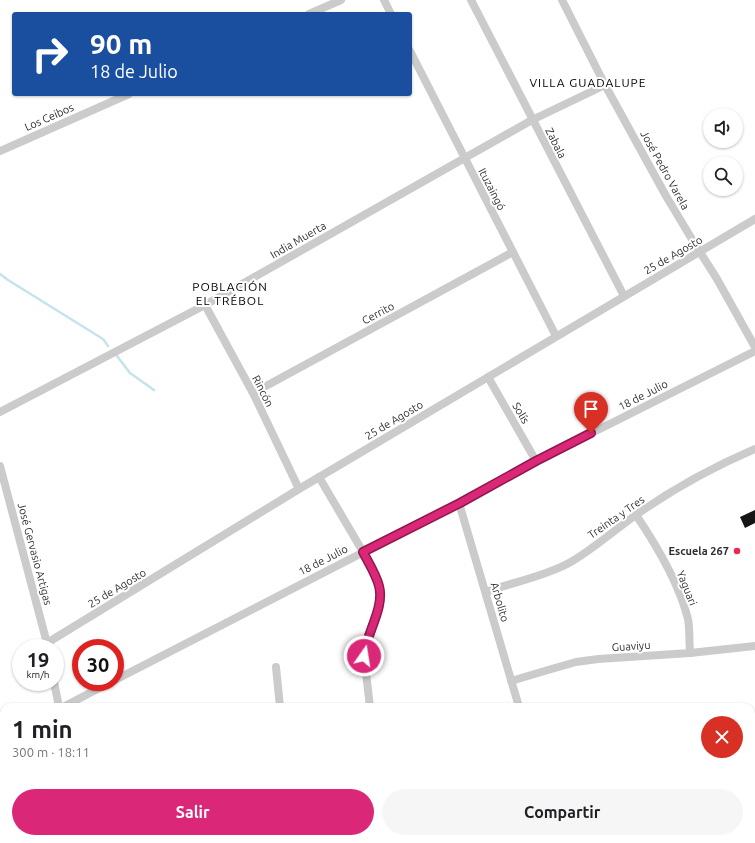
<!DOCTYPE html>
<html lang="es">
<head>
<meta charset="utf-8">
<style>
	:root { --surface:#fff; --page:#f6f6f6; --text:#202124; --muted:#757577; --accent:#db2777 }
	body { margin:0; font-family:Ubuntu,sans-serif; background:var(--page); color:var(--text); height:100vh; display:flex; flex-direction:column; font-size:15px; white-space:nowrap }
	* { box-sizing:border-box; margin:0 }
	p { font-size:13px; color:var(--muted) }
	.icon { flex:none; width:22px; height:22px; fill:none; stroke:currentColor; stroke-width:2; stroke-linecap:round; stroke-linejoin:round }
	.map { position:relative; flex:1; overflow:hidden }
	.drawer { position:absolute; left:0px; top:703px; width:755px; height:140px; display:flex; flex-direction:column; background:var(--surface); border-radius:12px 12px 0 0; box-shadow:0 1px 3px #0004 }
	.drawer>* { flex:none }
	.top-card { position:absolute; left:12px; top:12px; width:400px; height:84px; border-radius:4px; box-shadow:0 1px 3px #0004; background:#1a4fa0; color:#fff; overflow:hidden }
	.tools { position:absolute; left:703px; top:108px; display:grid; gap:8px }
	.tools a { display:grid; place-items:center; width:40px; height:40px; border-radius:50%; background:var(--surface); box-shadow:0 1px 3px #0004; font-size:20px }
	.speed { position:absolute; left:12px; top:639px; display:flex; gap:8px; font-size:20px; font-weight:700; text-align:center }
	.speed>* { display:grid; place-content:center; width:52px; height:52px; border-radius:50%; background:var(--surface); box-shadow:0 1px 3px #0004; line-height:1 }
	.speed small { font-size:10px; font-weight:400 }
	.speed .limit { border:6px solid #d22; background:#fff; color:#111 }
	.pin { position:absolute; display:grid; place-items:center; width:34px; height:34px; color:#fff; margin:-41px -17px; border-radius:50% 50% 50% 0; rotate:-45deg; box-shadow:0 0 4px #0007 }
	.pin .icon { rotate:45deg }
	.me { position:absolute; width:44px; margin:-22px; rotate:13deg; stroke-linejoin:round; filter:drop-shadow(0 0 3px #0008) }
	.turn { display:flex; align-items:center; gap:14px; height:84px; padding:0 12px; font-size:18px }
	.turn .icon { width:52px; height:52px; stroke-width:2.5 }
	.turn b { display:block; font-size:28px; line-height:34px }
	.round { display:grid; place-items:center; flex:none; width:42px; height:42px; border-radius:21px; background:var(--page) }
	.overview { display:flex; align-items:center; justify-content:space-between; height:68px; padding:0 12px }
	h1 { font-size:24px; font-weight:700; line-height:30px }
	.primary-button { display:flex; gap:8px; margin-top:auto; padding:8px 12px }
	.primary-button a { flex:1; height:46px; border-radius:24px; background:var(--accent); color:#fff; font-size:16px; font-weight:700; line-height:46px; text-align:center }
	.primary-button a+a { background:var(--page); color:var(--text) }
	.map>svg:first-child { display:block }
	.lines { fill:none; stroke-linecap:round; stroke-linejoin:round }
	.stream { stroke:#c5e3ed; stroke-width:2.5 }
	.building { fill:#151515 }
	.street { stroke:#cbcbcb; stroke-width:8 }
	.route-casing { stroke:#8e194d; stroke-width:10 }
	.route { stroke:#db2777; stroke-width:7 }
	.poi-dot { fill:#ed2751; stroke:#fff; stroke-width:1.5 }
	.labels { text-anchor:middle; stroke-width:4; stroke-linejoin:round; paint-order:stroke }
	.street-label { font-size:11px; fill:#2e2e2e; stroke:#fff }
	.poi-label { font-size:11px; font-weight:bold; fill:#2e2e2e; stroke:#fff; text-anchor:end }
	.neighbourhood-label { font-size:12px; letter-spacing:1px; fill:#000; stroke:#fff }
</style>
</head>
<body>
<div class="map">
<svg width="755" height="843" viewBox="0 0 755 843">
	<rect width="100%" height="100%" fill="#fff"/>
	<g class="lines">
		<g class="stream">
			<path d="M0,274L8,280L103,339L108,346"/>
			<path d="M117,356L130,373L154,390"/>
		</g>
	</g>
	<path class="building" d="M755,510V523L745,528L740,517Z"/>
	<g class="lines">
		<g class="street">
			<path d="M384,0L391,14"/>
			<path d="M471,0L624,296"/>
			<path d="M562,0L605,85L666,196L693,241L717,279L755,347"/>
			<path d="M309,14L341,0"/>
			<path d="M410,51L556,336"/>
			<path d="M0,151L129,94"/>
			<path d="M205,305L253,393L299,489"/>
			<path d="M488,377L536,461"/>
			<path d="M253,393L513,252"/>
			<path d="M0,412L205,305L532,120L605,85"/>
			<path d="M0,466L48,647"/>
			<path d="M319,477L363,552L379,585L381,597L378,610L365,644L364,656L370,707"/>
			<path d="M459,503L519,707"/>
			<path d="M636,515C657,546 679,583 688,619C690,630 689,642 690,653"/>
			<path d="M486,592C513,582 543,577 569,563C592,550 613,531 636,515C673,489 713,467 755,449"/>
			<path d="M47,643L299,489L755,219"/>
			<path d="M276,667L280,707"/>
			<path d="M115,680L459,503L536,461L755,351"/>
			<path d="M511,681L548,670L576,662L598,659L690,653L755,646"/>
			<path d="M54,682L59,707"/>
			<path d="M63,707L111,682"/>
			<path d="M751,742L755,741"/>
			<path d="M92,839L93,843"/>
			<path d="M386,839V843"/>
			<path d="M557,839L559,843"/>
			<path d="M725,843L755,838"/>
		</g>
	</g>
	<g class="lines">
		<defs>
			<path id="route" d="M364,656C366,633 385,608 379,586C376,574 368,562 363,552L460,503L536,461L591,433"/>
		</defs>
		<use href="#route" class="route-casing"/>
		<use href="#route" class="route"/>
	</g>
	<circle class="poi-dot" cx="737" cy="551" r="4"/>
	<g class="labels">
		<g class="street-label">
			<text transform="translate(49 117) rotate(-24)" y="4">Los Ceibos</text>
			<text transform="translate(556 143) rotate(63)" y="4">Zabala</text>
			<text transform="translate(665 170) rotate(61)" y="4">José Pedro Varela</text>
			<text transform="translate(492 189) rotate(63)" y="4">Ituzaingó</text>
			<text transform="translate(298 240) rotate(-30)" y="4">India Muerta</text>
			<text transform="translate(673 255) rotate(-30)" y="4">25 de Agosto</text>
			<text transform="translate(378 313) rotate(-28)" y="4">Cerrito</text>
			<text transform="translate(263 391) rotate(63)" y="4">Rincón</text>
			<text transform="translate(643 395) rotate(-27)" y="4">18 de Julio</text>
			<text transform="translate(521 413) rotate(60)" y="4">Solís</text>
			<text transform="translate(394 420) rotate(-31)" y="4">25 de Agosto</text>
			<text transform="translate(616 517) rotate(-35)" y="4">Treinta y Tres</text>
			<text transform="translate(35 554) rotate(75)" y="4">José Gervasio Artigas</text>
			<text transform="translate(323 560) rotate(-27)" y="4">18 de Julio</text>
			<text transform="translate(117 588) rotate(-31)" y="4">25 de Agosto</text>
			<text transform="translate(687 588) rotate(68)" y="4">Yaguari</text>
			<text transform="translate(500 602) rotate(74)" y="4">Arbolito</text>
			<text transform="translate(631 646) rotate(-4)" y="4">Guaviyu</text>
		</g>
		<g class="poi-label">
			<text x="729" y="555">Escuela 267</text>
		</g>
		<g class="neighbourhood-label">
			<text x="588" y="87">VILLA GUADALUPE</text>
			<text x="230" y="291">POBLACIÓN<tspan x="230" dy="14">EL TRÉBOL</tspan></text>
		</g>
	</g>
</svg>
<div class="tools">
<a><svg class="icon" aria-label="sound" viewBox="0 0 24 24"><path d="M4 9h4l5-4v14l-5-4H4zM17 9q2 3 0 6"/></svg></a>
<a><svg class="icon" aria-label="search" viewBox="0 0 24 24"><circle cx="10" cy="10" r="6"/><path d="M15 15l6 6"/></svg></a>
</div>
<div class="speed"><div>19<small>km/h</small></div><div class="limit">30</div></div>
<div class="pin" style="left:591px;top:433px;background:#d93025"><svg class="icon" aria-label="arrive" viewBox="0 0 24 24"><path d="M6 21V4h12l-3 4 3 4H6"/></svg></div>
<svg class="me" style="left:364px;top:656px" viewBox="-20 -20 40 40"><circle r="17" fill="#db2777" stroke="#fff" stroke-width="3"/><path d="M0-11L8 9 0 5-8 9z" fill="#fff"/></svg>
<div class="top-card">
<div class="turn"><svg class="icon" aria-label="right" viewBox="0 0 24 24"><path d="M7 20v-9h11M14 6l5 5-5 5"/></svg><div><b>90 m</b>18 de Julio</div></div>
</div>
<section class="drawer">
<div class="overview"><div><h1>1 min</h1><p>300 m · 18:11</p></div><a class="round" style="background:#d93025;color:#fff"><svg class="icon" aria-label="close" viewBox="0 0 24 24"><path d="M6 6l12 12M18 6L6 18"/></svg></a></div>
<div class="primary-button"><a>Salir</a><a>Compartir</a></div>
</section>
</div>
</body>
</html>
